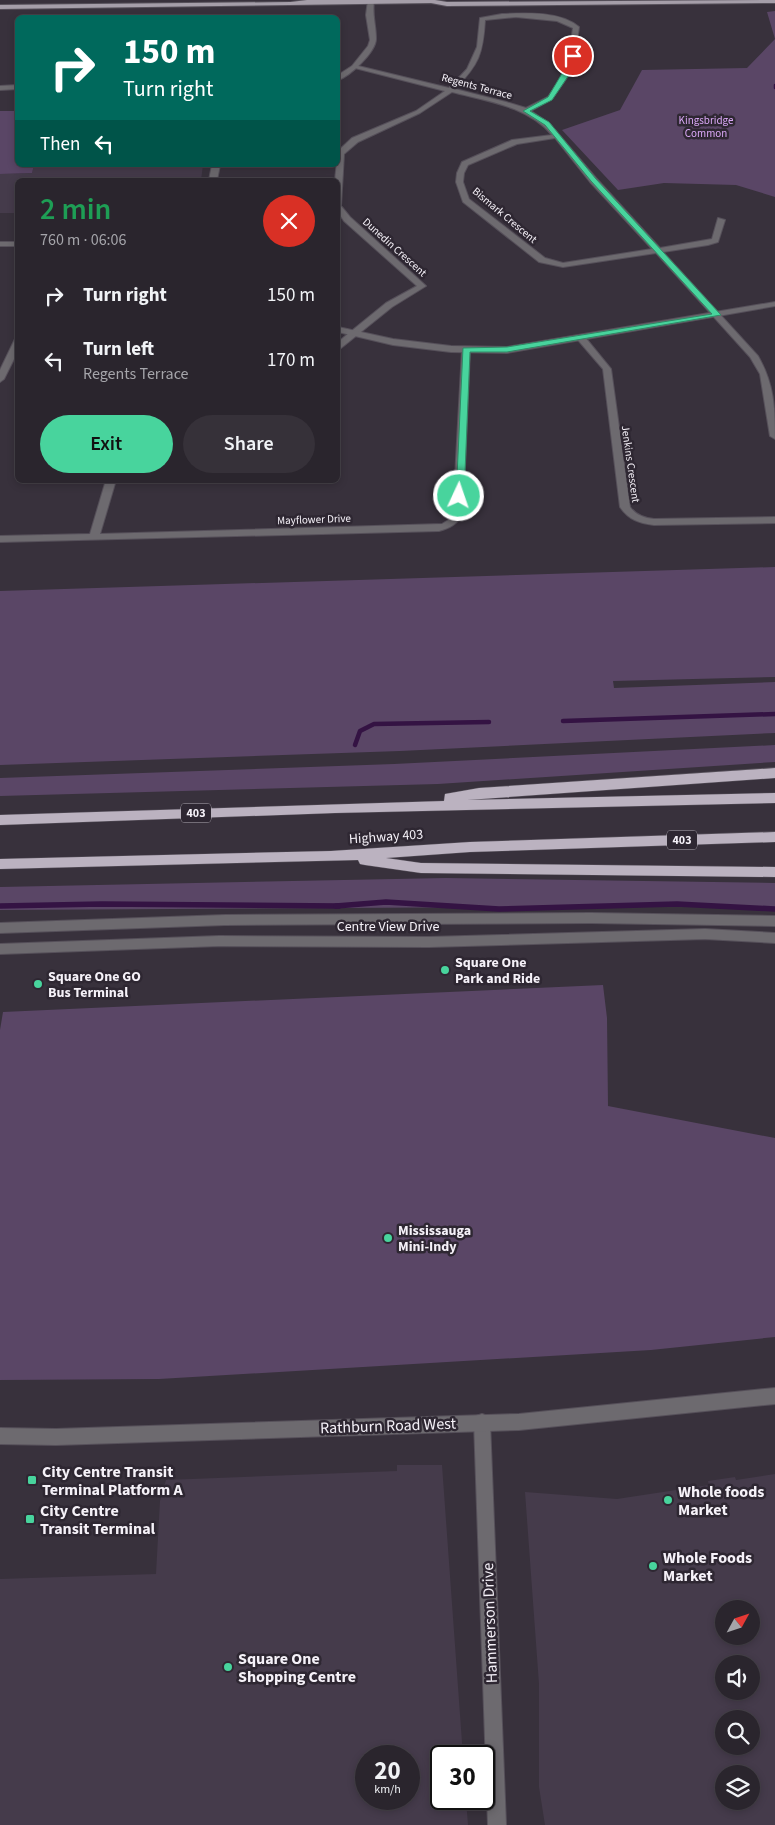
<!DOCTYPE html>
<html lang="en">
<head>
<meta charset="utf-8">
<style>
	:root { --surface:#2a252d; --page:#363139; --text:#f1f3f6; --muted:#a5a5aa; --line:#464249; --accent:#48d49d }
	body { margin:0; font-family:"Source Sans 3",sans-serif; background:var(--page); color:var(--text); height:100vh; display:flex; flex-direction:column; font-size:19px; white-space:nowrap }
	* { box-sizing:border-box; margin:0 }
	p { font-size:16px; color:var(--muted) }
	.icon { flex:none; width:28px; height:28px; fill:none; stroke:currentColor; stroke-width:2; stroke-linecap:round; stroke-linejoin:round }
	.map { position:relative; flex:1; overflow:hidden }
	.sheet { position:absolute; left:15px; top:178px; width:325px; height:305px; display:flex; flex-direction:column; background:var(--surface); border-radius:8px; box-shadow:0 2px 8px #0003,0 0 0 1px var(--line) }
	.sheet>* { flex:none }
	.top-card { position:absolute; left:15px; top:15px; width:325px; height:152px; border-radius:8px; box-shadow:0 2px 8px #0003,0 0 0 1px var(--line); background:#00695c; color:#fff; overflow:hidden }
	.needle { width:32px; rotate:50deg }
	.fabs { position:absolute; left:715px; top:1600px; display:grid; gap:10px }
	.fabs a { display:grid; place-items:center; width:45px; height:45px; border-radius:50%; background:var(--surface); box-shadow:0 2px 8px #0003,0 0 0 1px var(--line); font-size:25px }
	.speed { position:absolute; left:355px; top:1745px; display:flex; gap:10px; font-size:25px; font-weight:700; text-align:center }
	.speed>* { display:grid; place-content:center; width:65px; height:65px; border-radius:50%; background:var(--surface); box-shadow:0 2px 8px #0003,0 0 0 1px var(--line); line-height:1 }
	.speed small { font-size:12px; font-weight:400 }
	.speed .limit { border:2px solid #111; border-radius:8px; background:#fff; color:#111 }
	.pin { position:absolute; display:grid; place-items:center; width:42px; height:42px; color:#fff; margin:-21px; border:2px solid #fff; border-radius:50%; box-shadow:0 1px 5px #0007 }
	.me { position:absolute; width:55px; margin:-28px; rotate:3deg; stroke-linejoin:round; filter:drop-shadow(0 0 4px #0008) }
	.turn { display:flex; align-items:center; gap:18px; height:105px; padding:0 25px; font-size:22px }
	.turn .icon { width:65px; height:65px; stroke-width:2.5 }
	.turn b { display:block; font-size:35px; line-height:42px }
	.then { display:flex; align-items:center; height:48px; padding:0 25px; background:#0003; gap:10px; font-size:19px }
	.round { display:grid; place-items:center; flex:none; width:52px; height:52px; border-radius:26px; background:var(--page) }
	.headline { display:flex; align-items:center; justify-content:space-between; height:85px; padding:0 25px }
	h1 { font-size:30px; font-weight:600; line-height:38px; color:#1e9e55 }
	.button { display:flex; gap:10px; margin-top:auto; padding:10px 25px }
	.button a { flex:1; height:58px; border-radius:30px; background:var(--accent); color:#111; font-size:20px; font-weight:600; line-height:58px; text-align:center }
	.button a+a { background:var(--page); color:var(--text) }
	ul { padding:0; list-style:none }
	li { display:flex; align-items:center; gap:15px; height:65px; padding:0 25px }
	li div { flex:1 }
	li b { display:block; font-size:19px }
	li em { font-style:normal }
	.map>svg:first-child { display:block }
	.built { fill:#453b4b; fill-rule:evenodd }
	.green { fill:#5a4666 }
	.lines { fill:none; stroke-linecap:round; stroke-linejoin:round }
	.stream-far2 { stroke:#341343; stroke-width:2.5 }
	.stream-far1 { stroke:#341343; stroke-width:4.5 }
	.stream { stroke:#341343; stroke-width:5.5 }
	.minor-casing { stroke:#56505a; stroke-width:2 }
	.tertiary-casing { stroke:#56505a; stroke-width:2 }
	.primary-casing { stroke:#56505a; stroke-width:2 }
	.motorway-casing { stroke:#56505a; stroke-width:1 }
	.minor { fill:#6d6a6f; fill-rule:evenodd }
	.tertiary { fill:#6d6a6f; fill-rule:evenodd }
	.primary { fill:#a59ea9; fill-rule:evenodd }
	.motorway { fill:#bbb2c0; fill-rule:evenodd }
	.route { fill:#48d49d; stroke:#2f8a66 }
	.poi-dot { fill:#48d49d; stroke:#2e2732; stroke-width:2 }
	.labels { text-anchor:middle; stroke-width:5; stroke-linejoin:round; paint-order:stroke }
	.far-street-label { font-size:11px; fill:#f5f1f8; stroke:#2e2732 }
	.far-park-label { font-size:11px; fill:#dba8f7; stroke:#2e2732 }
	.shield { fill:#2e2732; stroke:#b9b4bd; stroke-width:1 }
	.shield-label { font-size:12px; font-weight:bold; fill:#f5f1f8 }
	.street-label { font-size:14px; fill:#f5f1f8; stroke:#2e2732 }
	.poi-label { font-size:14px; font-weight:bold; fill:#f5f1f8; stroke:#2e2732; text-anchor:start }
	.near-street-label { font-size:16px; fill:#f5f1f8; stroke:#2e2732 }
	.near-poi-label { font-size:16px; font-weight:bold; fill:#f5f1f8; stroke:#2e2732; text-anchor:start }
</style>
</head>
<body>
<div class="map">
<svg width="775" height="1825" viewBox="0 0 775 1825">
	<rect width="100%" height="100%" fill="#38313c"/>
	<g class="built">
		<path d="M34,165H203L201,180H18L17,213H0V174L32,173Z"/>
		<path d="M397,1465H442L463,1756H441V1799H466L468,1825H0V1579L156,1574L160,1501L166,1480L397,1471ZM366,1756H409V1799H366Z"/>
		<path d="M775,1474V1825H545L539,1787V1684L525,1492L617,1499L709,1485L708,1481L735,1477L736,1480ZM724,1609H751V1636H724ZM724,1664H751V1691H724ZM724,1719H751V1746H724ZM724,1774H751V1801H724Z"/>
	</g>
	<g class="green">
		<path d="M775,11V197L736,185L664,183L618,190L562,130L620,110L642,70L747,68L775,39L767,12Z"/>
		<path d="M0,111H17L18,165H34L32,173L0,174Z"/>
		<path d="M775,567V677L613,681L614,688L775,682V733L400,751L0,765V591Z"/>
		<path d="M775,745V762L438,784L0,796V778L394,764Z"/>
		<path d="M446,878L775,883V910L747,907L673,906L0,910V887Z"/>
		<path d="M603,985L607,1018L608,1106L775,1138V1337L651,1350L159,1379L0,1380V1030L3,1012Z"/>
	</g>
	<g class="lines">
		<path class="stream-far2" d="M775,85V88"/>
		<g class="stream-far1">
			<path d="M563,721L775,714"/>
			<path d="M355,745L360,731L374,724L489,722"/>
		</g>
		<g class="stream">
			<path d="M0,906L102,904L339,906"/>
			<path d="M336,906L386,902L499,909L677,904L775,909"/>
		</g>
		<defs>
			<g id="minor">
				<path d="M502,14C525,13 560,11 579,27L573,69L552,99L531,111L549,123L596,178L660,248L712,239L718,218L725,220L718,242L708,245L663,252L758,356C774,384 775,407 775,439L770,436L760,374L750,357L656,253L563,267L539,262L463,202L456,182L457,173L462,162L512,140L552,135C528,106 486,101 452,92L420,113L358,142L344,154L341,206L350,217L426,286L392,307L341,348H338V342L386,303L417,286L344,221L338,212V180H335L338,151L352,138L416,111L445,91L351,67L354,65L449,88L467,69L477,47L480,18ZM516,17L557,21L573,28L567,69L548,97L526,108L506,102L455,89C479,64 483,54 485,20ZM555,138L590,182L652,249L563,263L545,258L469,199L463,182L464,173L468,165L517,144Z"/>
				<path d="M18,85V89L0,90V86Z"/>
				<path d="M578,336H584L611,369L630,507C636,515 644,518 654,519L775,517V523L654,525C639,523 629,520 620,507L603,369L578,340Z"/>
				<path d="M15,339H18V351L4,379L0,382V370Z"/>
				<path d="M466,347L470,350L463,514C457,524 450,528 439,531L0,542V536L90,534L106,480H116L100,534L442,524L450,519L453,514L462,350Z"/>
				<path d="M482,1414L488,1416L490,1422L506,1825H488L474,1422L476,1416Z"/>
			</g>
			<g id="tertiary">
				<path d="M368,0H374C372,17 376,24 376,39C376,52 349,77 338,80V75L352,66L368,46L370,40L366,15Z"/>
				<path d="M212,165H220L217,180H209Z"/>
				<rect x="0" y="242" width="18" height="4"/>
				<path d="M775,302V306L507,353L451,352L393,345L338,332V327L393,339L451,346L507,347Z"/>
				<path d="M591,913L775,916V926L591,923L225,925L0,933V923L225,915Z"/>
				<path d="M705,929L775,933V943L705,939L429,947L219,946L0,954V944L219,936L429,937Z"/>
				<path d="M775,1388V1404L519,1430L56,1445L0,1444V1428L56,1429L519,1414Z"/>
			</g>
			<path id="primary" d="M307,0H435L447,2L775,0V3L447,6L431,3L0,9V5L291,2Z"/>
			<g id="motorway">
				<path d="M775,768V778L467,800L775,793V803L335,813L0,825V815L444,801L445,794L479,788Z"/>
				<path d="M775,832V842L470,852L386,858L421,863L775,867V877L421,873L365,865L360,864L358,860L0,869V859L331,851L470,842Z"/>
			</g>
		</defs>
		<use href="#minor" class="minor-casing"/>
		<use href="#tertiary" class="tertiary-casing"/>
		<use href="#primary" class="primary-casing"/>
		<use href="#motorway" class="motorway-casing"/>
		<use href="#minor" class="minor"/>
		<use href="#tertiary" class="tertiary"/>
		<use href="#primary" class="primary"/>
		<use href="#motorway" class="motorway"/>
	</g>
	<path class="route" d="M573,55L576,56L573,69L552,100L530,111L549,122L596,179L721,315L507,352H470L464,496L456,498L463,348L507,347L712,314L591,181L545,125L523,111L548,97Z"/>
	<g class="poi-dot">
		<circle cx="445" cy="970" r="5"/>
		<circle cx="38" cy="984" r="5"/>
		<circle cx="388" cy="1238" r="5"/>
		<rect x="27" y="1475" width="10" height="10" rx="2.5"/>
		<circle cx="668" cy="1500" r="5"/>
		<rect x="25" y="1514" width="10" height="10" rx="2.5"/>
		<circle cx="653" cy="1566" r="5"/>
		<circle cx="228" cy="1667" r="5"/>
	</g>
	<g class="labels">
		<g class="far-street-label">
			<text transform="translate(477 86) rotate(15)" y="4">Regents Terrace</text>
			<text transform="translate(505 215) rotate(40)" y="4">Bismark Crescent</text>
			<text transform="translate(395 247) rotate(42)" y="4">Dunedin Crescent</text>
			<text transform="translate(631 464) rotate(82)" y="4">Jenkins Crescent</text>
			<text transform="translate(314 519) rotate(-2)" y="4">Mayflower Drive</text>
		</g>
		<g class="far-park-label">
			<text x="706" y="124">Kingsbridge<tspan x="706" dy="13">Common</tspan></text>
		</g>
		<g class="shield">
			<rect x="181" y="803.5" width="30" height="19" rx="4"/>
			<rect x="667" y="830.5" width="30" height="19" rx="4"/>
		</g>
		<g class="shield-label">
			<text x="196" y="817">403</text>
			<text x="682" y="844">403</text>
		</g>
		<g class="street-label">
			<text transform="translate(386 836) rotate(-4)" y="5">Highway 403</text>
			<text x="388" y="931">Centre View Drive</text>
		</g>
		<g class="poi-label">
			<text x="455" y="967">Square One<tspan x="455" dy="16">Park and Ride</tspan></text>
			<text x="48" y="981">Square One GO<tspan x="48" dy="16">Bus Terminal</tspan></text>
			<text x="398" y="1235">Mississauga<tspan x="398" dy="16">Mini-Indy</tspan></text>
		</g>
		<g class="near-street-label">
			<text transform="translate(388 1425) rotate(-2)" y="6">Rathburn Road West</text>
			<text transform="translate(489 1623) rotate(-92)" y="6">Hammerson Drive</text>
		</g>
		<g class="near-poi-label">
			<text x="42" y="1477">City Centre Transit<tspan x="42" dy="18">Terminal Platform A</tspan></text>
			<text x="678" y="1497">Whole foods<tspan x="678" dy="18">Market</tspan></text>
			<text x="40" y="1516">City Centre<tspan x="40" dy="18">Transit Terminal</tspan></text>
			<text x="663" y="1563">Whole Foods<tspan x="663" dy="18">Market</tspan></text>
			<text x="238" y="1664">Square One<tspan x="238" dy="18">Shopping Centre</tspan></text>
		</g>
	</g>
</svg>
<div class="fabs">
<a><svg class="needle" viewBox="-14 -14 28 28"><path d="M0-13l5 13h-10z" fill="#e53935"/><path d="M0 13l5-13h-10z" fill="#a5a5aa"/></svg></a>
<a><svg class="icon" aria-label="sound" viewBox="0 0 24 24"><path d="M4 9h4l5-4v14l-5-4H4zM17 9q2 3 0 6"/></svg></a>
<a><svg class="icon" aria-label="search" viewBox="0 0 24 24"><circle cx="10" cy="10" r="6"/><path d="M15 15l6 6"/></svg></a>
<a><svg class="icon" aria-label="layers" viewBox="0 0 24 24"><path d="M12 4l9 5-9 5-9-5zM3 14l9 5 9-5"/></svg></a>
</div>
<div class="speed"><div>20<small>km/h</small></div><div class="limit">30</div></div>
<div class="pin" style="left:573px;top:56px;background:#d93025"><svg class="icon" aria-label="arrive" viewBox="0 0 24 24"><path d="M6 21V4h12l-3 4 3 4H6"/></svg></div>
<svg class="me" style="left:459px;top:496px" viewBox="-20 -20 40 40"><circle r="17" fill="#48d49d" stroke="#fff" stroke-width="3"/><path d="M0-11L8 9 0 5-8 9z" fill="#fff"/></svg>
<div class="top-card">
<div class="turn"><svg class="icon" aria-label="right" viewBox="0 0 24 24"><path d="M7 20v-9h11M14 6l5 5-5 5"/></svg><div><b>150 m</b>Turn right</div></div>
<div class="then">Then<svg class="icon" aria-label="left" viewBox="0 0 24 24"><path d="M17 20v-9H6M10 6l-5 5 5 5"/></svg></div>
</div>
<section class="sheet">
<div class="headline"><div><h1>2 min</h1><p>760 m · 06:06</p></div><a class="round" style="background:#d93025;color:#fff"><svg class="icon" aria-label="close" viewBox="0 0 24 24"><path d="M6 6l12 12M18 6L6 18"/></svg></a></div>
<ul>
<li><svg class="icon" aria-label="right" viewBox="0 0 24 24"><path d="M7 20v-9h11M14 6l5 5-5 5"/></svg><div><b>Turn right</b></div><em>150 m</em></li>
<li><svg class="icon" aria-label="left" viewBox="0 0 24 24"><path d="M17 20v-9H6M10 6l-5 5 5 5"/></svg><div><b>Turn left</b><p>Regents Terrace</p></div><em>170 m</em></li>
</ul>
<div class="button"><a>Exit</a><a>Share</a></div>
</section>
</div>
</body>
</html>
